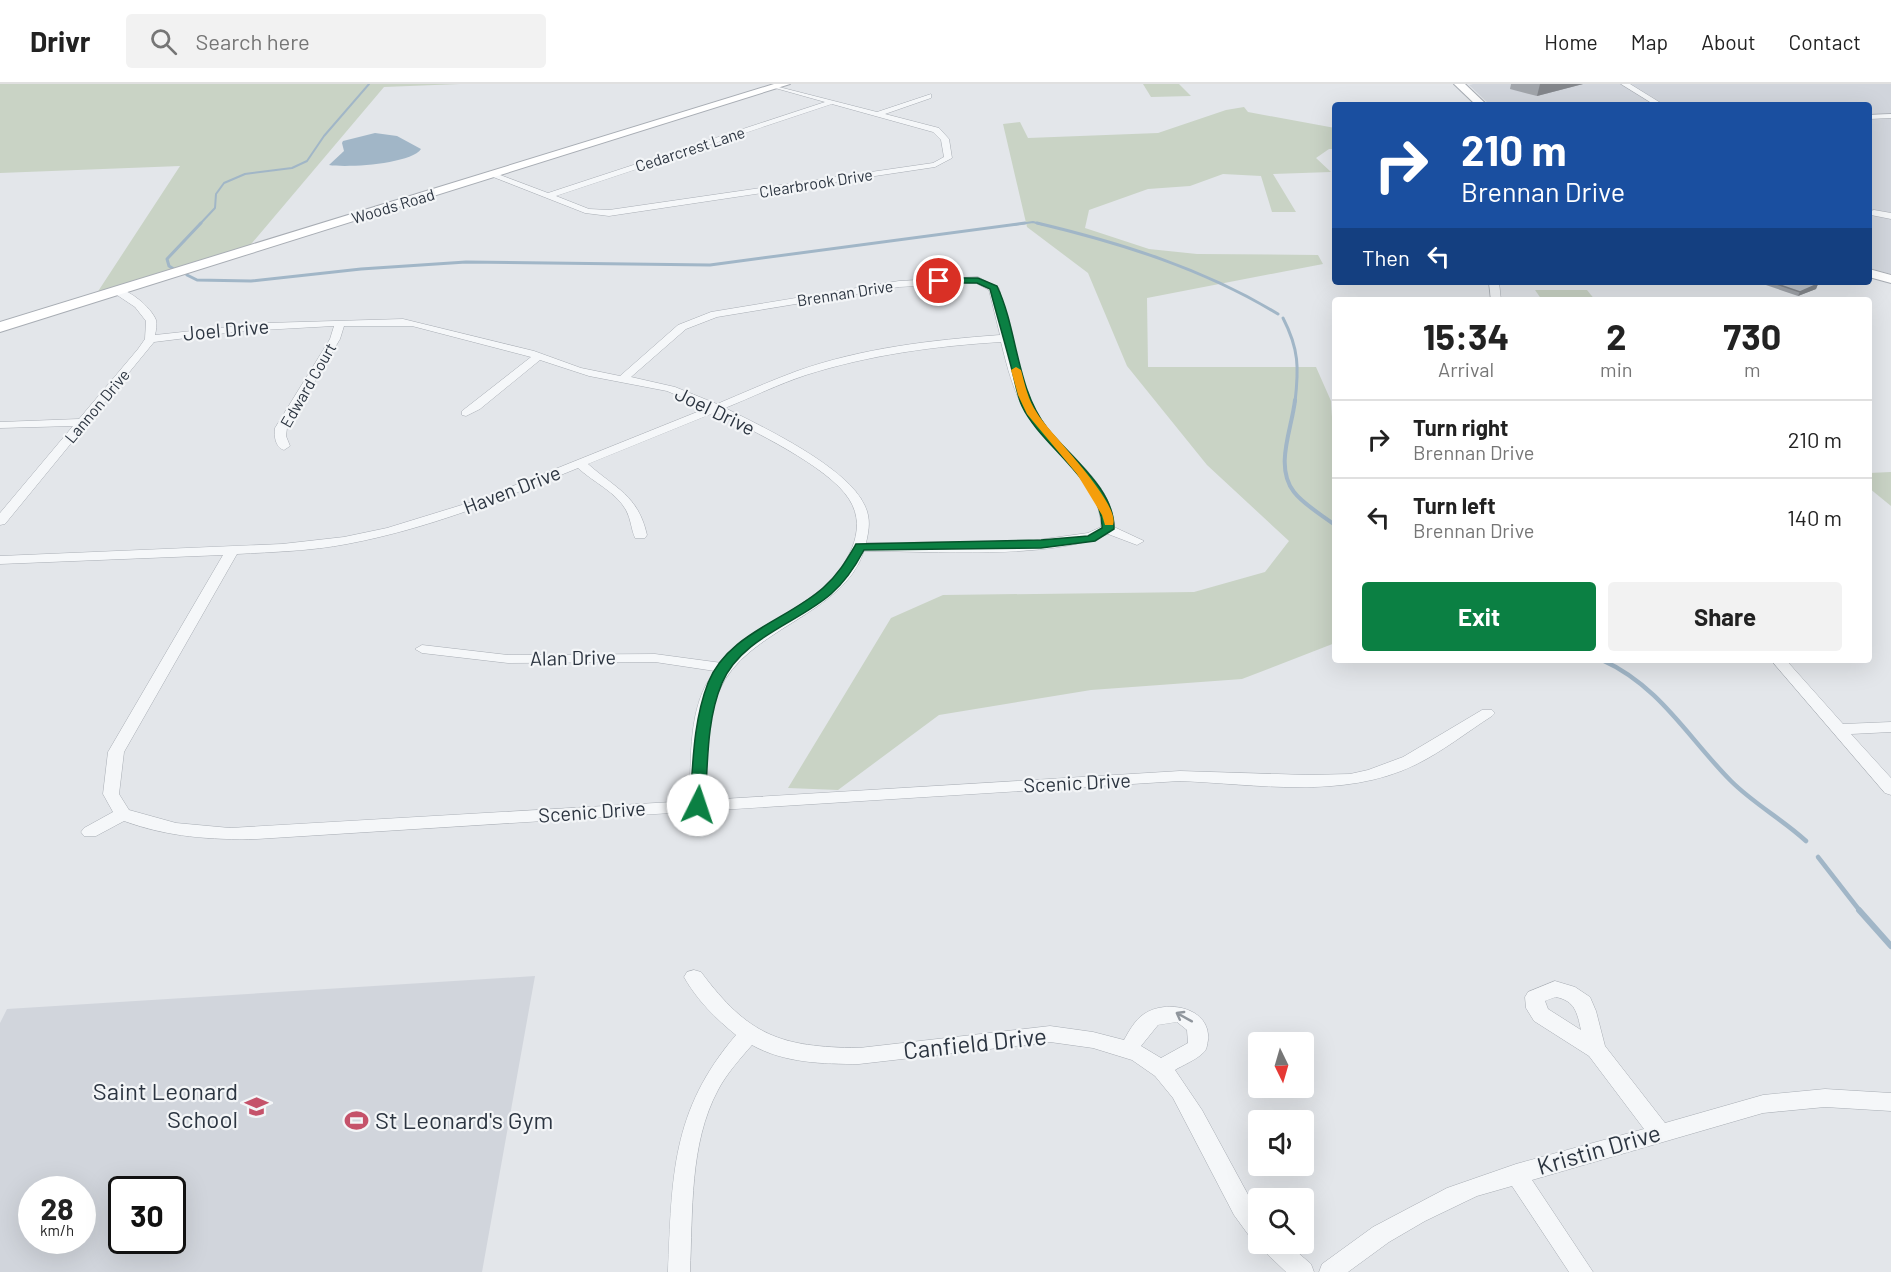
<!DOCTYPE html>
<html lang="en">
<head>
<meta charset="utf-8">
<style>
	:root { --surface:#fff; --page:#f2f2f2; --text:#222; --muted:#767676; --line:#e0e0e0; --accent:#0b8043 }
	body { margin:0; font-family:Barlow,sans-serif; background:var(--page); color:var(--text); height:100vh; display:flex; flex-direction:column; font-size:22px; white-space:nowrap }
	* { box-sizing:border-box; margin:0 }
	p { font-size:20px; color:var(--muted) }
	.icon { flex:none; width:33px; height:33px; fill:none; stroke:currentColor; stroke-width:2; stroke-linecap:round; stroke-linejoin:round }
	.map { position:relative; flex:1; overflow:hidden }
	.panel { position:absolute; left:1332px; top:213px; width:540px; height:366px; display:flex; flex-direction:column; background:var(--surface); border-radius:6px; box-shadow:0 6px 24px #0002 }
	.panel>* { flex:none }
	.banner { position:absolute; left:1332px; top:18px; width:540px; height:183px; border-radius:6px; box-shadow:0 6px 24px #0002; background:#1a4fa0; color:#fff; overflow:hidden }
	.needle { width:39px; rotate:175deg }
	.buttons { position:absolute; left:1248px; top:948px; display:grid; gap:12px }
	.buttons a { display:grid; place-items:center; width:66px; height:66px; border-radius:6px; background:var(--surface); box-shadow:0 6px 24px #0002; font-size:30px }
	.speed { position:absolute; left:18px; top:1092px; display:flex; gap:12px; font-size:30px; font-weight:700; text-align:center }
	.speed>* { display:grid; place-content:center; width:78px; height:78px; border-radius:50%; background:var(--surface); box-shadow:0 6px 24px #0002; line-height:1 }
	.speed small { font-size:15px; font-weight:400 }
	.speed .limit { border:3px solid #111; border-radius:9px; background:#fff; color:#111 }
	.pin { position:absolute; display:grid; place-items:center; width:51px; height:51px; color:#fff; margin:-26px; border:3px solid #fff; border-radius:50%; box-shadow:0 2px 6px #0007 }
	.me { position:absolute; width:66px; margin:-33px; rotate:4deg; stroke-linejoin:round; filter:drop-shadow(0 0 4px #0008) }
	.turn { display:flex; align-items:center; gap:21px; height:126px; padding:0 30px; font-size:27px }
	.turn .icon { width:78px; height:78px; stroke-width:2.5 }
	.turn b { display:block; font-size:42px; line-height:51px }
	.then { display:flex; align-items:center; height:57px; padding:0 30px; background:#0003; gap:12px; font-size:22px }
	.eta { display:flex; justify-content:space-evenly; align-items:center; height:102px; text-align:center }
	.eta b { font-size:36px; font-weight:700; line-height:42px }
	.cta { display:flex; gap:12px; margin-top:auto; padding:12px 30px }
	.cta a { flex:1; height:69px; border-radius:6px; background:var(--accent); color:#fff; font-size:24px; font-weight:700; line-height:69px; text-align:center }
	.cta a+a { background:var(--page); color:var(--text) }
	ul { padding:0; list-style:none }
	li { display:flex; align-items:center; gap:18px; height:78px; padding:0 30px; border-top:2px solid var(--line) }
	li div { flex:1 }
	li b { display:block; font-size:22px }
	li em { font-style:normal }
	header { display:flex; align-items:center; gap:36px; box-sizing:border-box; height:84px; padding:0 30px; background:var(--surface); border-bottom:2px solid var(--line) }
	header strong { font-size:28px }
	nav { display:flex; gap:33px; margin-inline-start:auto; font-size:21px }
	.search { width:420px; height:54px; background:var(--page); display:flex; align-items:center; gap:15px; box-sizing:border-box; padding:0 21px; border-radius:6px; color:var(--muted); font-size:22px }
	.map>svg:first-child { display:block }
	.built { fill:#d1d5dc; fill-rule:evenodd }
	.green { fill:#c9d3c5 }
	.water { fill:#a1b6c7 }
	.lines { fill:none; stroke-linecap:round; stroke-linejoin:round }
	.stream-far4 { stroke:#a1b6c7; stroke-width:2 }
	.stream-far3 { stroke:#a1b6c7; stroke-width:3 }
	.stream-far2 { stroke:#a1b6c7; stroke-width:4 }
	.stream-far1 { stroke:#a1b6c7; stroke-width:4.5 }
	.stream { stroke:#a1b6c7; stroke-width:6 }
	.street-casing { stroke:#a8adb4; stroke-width:1 }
	.secondary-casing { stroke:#a8adb4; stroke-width:2 }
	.street { fill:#f5f7f9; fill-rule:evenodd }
	.secondary { fill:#fff; fill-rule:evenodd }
	.wall { fill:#a1a5ab }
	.shaded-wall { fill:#83868b }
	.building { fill:#bbc0c7; stroke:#83868b; stroke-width:1.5 }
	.oneway { stroke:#90969d }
	.route { fill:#0b8043; stroke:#07532c; stroke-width:1.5 }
	.slow { fill:#f59e0b }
	.labels { text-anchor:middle; stroke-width:4.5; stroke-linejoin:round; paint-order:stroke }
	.far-street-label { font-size:16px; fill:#2c3541; stroke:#f3f5f7 }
	.street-label { font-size:20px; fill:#2c3541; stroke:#f3f5f7 }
	.near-street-label { font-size:24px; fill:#2c3541; stroke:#f3f5f7 }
	.near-poi-label { font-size:24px; fill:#2c3541; stroke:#f3f5f7; text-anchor:end }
</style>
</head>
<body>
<header>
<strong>Drivr</strong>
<div class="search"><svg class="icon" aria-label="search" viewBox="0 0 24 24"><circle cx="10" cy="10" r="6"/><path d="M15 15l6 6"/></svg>Search here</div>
<nav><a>Home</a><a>Map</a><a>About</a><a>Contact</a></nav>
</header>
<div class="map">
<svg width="1891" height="1188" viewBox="0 0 1891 1188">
	<rect width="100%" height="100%" fill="#e3e6ea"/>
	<g class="built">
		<path d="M1473,0H1891V190L1869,184V21H1490L1469,1Z"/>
		<path d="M535,892L482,1188H0V939L7,925ZM32,1106H82V1156H32ZM122,1106H172V1156H122Z"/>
	</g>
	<g class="green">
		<path d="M0,0H460L384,3L247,165L95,212L180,82L0,89Z"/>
		<path d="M1143,0H1179L1191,12L1151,13Z"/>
		<path d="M1244,23L1248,28L1335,44V65H1329L1316,74L1331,88L1273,90L1296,128H1272L1261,92L1223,90L1190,102L1148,105L1089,126L1085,144L1149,165L1197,170L1318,171L1323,180L1147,214L1148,283H1316L1331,317L1335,382V559L1242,595L1091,606L939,631L838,706L788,704L891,534L943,511L1194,508L1265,488L1289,457L1207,381L1127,282L1088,189L1027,143L1003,40L1020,38L1028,54L1158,49L1226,26Z"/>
		<path d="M1535,206H1587L1595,216H1542Z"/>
		<path d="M1891,388V422L1869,404V389Z"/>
	</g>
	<path class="water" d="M375,49L397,52L421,65C411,80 347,84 329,81L344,67L342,59L343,57Z"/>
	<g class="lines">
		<g class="stream-far4">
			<path d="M199,141L215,124L216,110L224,99L245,90L292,84L307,77L324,52L369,0"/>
			<path d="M1012,141L1033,138L1044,141"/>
		</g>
		<g class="stream-far3">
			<path d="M1037,139C1121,159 1204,185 1278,230"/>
			<path d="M177,187L169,182L167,175L201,139"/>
			<path d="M187,191L197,196L251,197L361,185L466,178L710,181L1025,139"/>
			<path d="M1283,234C1299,265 1299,284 1295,318"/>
		</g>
		<path class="stream-far2" d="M1295,316C1292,345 1274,382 1294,408C1304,421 1322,431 1335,441"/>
		<g class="stream-far1">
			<path d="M1602,576C1660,602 1688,654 1731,697C1754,720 1782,735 1806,757"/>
			<path d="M1818,773L1860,827"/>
		</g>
		<path class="stream" d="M1859,826L1891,862"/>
		<defs>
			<g id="street">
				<path d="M1621,0H1630L1664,21H1655Z"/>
				<path d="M775,2L877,28L931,10V14L885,30L939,44L949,55L952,74L935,83L609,132L585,129L488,91L495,89L548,109L825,18L775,4ZM832,20L933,48L941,56L944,73L933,79L609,126L589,125L556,112Z"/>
				<path d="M1891,30V34L1869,35V31Z"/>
				<path d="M1874,126L1891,129V135L1871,131V127Z"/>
				<path d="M978,193L999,204C1009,247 1015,292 1038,330C1060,368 1113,396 1114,443L1144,457L1137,461L1108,450C1051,476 930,467 864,467C843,532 746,544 719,607C705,641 707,680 706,716L1180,687L1308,691L1350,690L1368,686L1403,673L1482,626H1492L1495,629L1492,632C1467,648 1442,668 1415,681C1343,716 1256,700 1180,697L257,755C211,756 168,753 124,737L96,752H84L81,748L84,744L113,728L103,710L108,668L223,471L0,480V472L282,460L344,453L387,444L478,416L707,324L667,307L589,292L540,276L480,325L466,332L462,331V327L531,273L412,242H344L340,255L287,344L286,352L290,362L284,366C275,363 274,352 275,344L330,255L334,242L243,247L154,258L5,440L0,441V429L73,342L0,344V338L79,335L138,265L145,255L146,237L135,223L114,209V205C127,203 151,223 156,236C157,240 156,247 155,251L266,239L403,235L534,267L581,284L620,292L678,241L711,228L899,197ZM976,199L989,206L1000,251C932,256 862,264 797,287C770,297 743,309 717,320L675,303L631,293L686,245L717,233L899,203ZM1001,258C1007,283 1014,310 1028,332C1050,368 1101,397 1101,443L1088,449L1030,457L866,459C869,446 871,435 865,422C848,383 763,343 725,324C752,313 779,300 806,291C869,271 935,262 1001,258ZM716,328C751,346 828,382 849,415C870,447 845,485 820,506C789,532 748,547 722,579L655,570L508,571L422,561L415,565L422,569L508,579L655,578L715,587C687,622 692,674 689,717L230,744L176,739L129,726L119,710L124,668L237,470C273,468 311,467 347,460C427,445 502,415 578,384C593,398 616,408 626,426C631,435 631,445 635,454H645L647,451C638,411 616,405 588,380Z"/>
				<path d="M1489,198H1499L1501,216H1491Z"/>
				<path d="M1771,576H1786L1843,640L1891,638V648L1851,650L1891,694V711L1885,709Z"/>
				<path d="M694,886L701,888C749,952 780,963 859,964L1050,942L1093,948L1124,956C1129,947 1135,936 1144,930C1166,915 1211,923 1208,956C1207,961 1207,966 1203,969C1196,976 1183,981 1175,986L1202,1026L1258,1129V1156L1250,1153L1234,1131L1173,1014L1155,992L1132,976L1093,964L1050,958L859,980C823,980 784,979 752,961C740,975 727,989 718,1006C689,1060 693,1128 690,1188H668C672,1093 671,1027 736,951C716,935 697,916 684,893L687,888ZM1177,938L1187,946L1188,959L1161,974L1141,962L1158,941Z"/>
				<path d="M1555,897L1575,903L1590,913L1596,927L1605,962L1665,1039L1763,1011L1825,1005L1891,1009V1027L1825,1023L1763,1029L1532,1096L1593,1188H1569L1512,1102L1477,1112L1425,1137L1389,1158L1348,1188H1319L1322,1180L1373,1143L1447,1104L1516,1080L1644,1045L1589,972L1534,937L1526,924L1525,913L1528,908ZM1556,913C1575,917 1577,928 1581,946L1548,925L1545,917Z"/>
				<path d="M1261,1160H1288L1311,1180L1314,1188H1286L1264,1167Z"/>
			</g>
			<g id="secondary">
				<path d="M774,0H790L0,248V238Z"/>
				<path d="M1454,0H1465L1487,21H1476Z"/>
				<path d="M1869,185L1891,191V199L1869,193Z"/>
			</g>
		</defs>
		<use href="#street" class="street-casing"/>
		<use href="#secondary" class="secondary-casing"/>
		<use href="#street" class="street"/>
		<use href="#secondary" class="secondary"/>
	</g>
	<g class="wall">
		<path d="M1511,0H1583L1537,12L1510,5Z"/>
		<path d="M1757,198H1811L1818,200L1816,205L1798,212Z"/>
	</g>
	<g class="shaded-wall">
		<path d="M1540,0H1583L1537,12Z"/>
		<path d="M1818,200L1816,205L1798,212L1800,208Z"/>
	</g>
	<path class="building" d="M1771,198H1811L1818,200L1800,208Z"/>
	<defs><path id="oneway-shaft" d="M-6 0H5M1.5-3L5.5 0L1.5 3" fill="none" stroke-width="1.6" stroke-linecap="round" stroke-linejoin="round" transform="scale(1.5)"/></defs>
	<use class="oneway" href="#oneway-shaft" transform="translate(1184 933) rotate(-151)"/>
	<path class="route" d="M939,194H978L997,202C1018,247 1016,304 1047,344C1070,373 1115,405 1114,445L1095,457L1041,464L864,466C855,483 846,497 831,510C798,539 741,554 722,599C706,637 708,681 705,721L703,725H692L690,721C693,680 693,638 708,599C727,550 787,536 823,504C838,491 846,477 856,460L1041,456L1088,452L1102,444C1104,399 1040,361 1022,322C1017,311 1015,297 1012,286C1005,259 997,232 990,205L977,199H936L935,197Z"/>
	<path class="slow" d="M1016,283L1021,286C1025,301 1028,316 1037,329C1050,350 1121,419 1113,441H1105L1102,431L1077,390L1027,330L1018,311L1011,286Z"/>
	<defs>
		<symbol id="school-bare" viewBox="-9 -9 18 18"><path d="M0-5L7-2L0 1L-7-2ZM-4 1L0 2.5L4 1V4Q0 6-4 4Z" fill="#c5526a" stroke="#f3f5f7" stroke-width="2.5" paint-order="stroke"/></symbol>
		<symbol id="stadium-bare" viewBox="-9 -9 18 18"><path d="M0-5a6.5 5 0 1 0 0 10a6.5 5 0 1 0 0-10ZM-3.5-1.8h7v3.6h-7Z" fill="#c5526a" stroke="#f3f5f7" stroke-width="2.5" paint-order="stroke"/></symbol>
	</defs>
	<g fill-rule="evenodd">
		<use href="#school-bare" x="240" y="1006" width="33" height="33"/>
		<use href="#stadium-bare" x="340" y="1020" width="33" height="33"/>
	</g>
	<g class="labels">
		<g class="far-street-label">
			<text transform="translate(690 65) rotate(-18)" y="6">Cedarcrest Lane</text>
			<text transform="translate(816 99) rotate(-9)" y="6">Clearbrook Drive</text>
			<text transform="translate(393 122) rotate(-17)" y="6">Woods Road</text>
			<text transform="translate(845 209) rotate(-9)" y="6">Brennan Drive</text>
			<text transform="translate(308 301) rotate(-60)" y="6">Edward Court</text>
			<text transform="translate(97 322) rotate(-50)" y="6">Lannon Drive</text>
		</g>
		<g class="street-label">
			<text transform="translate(226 246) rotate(-5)" y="7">Joel Drive</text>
			<text transform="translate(715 327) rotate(26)" y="7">Joel Drive</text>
			<text transform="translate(512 406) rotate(-21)" y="7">Haven Drive</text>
			<text transform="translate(573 574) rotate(-1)" y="7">Alan Drive</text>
			<text transform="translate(1077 699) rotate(-3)" y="7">Scenic Drive</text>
			<text transform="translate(592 728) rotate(-4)" y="7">Scenic Drive</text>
		</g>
		<g class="near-street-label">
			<text transform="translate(975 960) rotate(-6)" y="8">Canfield Drive</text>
			<text transform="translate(1599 1066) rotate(-16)" y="8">Kristin Drive</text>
		</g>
		<g class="near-poi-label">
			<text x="238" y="1016">Saint Leonard<tspan x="238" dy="28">School</tspan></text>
			<text x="375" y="1045" text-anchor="start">St Leonard's Gym</text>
		</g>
	</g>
</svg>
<div class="buttons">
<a><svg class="needle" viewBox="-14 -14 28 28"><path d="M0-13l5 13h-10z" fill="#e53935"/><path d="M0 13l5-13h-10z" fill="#767676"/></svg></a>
<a><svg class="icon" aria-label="sound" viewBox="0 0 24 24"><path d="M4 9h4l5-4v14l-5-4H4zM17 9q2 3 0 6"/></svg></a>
<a><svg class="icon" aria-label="search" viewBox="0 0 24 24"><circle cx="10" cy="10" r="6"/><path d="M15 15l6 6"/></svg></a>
</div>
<div class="speed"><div>28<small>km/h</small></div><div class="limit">30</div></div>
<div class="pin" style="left:939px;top:197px;background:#d93025"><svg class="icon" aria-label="arrive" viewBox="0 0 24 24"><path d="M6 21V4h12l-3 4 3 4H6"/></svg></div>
<svg class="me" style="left:698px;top:721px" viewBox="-20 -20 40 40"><circle r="19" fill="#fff"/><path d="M0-13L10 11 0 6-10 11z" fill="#0b8043"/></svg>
<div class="banner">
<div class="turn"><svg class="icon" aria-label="right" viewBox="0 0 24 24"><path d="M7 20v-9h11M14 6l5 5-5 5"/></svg><div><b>210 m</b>Brennan Drive</div></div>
<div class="then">Then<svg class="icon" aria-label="left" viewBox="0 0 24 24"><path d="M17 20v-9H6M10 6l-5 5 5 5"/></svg></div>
</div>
<section class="panel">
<div class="eta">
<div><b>15:34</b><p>Arrival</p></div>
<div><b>2</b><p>min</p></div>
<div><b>730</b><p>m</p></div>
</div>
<ul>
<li><svg class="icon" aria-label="right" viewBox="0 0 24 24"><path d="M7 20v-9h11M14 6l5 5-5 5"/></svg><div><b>Turn right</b><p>Brennan Drive</p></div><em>210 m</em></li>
<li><svg class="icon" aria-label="left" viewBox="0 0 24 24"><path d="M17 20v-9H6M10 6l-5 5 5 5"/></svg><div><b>Turn left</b><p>Brennan Drive</p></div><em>140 m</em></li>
</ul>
<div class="cta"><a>Exit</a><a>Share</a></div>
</section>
</div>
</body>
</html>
